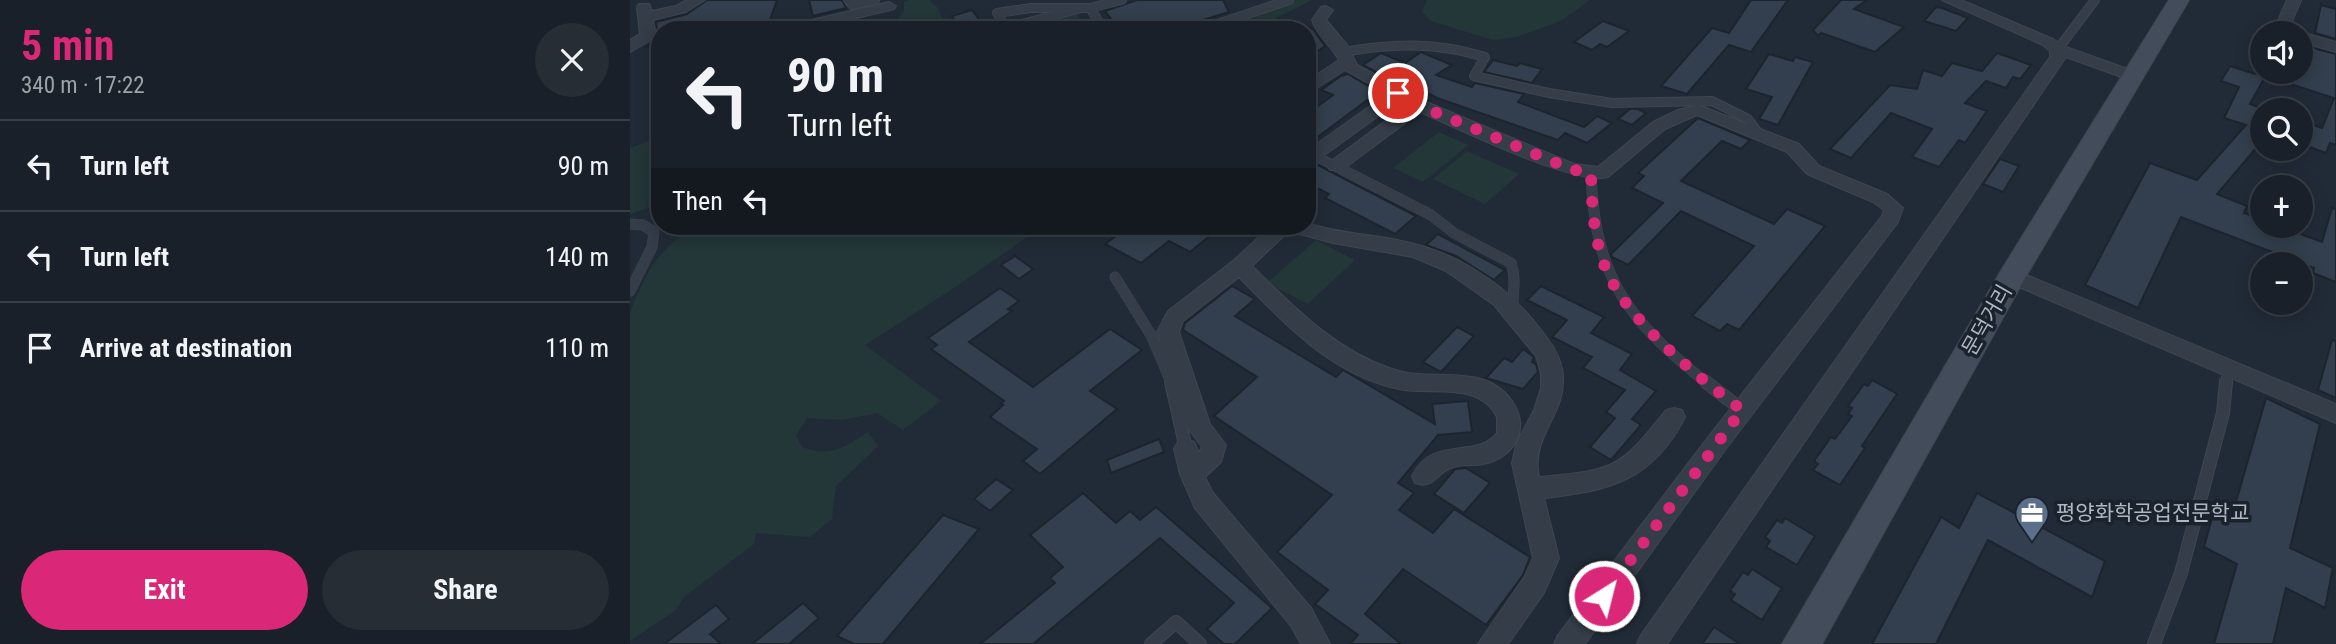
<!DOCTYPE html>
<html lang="en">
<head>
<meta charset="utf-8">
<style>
	:root { --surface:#192029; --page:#262d35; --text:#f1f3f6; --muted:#9fa3a8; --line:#373e46; --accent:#db2777 }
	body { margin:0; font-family:"Roboto Condensed","Noto Sans KR",sans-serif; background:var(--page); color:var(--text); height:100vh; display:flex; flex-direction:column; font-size:26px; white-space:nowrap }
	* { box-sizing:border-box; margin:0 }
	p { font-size:23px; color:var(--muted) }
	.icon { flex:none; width:38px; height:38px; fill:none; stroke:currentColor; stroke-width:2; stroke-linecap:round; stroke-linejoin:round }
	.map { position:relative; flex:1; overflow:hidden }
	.drawer { display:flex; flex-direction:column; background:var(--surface); width:630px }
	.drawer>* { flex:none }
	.guide { position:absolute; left:21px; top:21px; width:665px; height:214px; border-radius:28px; box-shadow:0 4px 18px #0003,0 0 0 2px var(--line); background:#192029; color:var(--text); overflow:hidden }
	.controls { position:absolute; left:1620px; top:21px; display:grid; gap:14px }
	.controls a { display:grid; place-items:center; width:63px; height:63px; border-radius:50%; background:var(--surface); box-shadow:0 4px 18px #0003,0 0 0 2px var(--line); font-size:35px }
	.pin { position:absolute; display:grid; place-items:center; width:60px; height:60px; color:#fff; margin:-30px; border:4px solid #fff; border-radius:50%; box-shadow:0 2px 7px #0007 }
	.me { position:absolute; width:77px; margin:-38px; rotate:36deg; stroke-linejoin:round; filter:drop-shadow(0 0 5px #0008) }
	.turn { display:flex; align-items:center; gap:24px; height:147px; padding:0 21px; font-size:32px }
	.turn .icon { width:91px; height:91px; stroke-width:2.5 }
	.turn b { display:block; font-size:49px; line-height:60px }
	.then { display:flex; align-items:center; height:66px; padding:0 21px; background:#0003; gap:14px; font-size:26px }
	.round { display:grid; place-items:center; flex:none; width:74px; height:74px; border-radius:37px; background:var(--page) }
	.head { display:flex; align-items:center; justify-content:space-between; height:119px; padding:0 21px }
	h1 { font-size:42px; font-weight:700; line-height:52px; color:var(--accent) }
	.button { display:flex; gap:14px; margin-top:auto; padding:14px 21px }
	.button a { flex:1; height:80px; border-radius:42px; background:var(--accent); color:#fff; font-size:28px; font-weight:700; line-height:80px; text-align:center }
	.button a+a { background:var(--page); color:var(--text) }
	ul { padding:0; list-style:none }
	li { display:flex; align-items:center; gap:21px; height:91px; padding:0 21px; border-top:2px solid var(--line) }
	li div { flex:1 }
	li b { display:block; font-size:26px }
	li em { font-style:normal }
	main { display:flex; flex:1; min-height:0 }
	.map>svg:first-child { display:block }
	.green { fill:#233638 }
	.building { fill:#333f4e; stroke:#1c242e; stroke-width:2 }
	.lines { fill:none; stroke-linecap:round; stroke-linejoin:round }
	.lane-far2-casing { stroke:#3e4651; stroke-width:10 }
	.lane-far1-casing { stroke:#3e4651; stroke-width:11 }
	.lane-casing { stroke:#3e4651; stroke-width:14 }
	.street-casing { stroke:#3e4651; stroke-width:2 }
	.secondary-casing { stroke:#3e4651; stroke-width:2 }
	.lane-far2 { stroke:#343d48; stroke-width:8 }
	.lane-far1 { stroke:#343d48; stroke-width:10 }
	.lane { stroke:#343d48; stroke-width:12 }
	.street { fill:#343d48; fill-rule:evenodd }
	.secondary { fill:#424c5b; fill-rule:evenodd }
	.route { stroke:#db2777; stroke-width:12; stroke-dasharray:0 21.6 }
	.labels { text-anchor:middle; stroke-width:7; stroke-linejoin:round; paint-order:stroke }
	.street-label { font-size:21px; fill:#afb7c4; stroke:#1a222c }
	.poi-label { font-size:21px; fill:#afb7c4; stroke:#1a222c; text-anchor:start }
</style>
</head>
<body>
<main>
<section class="drawer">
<div class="head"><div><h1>5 min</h1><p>340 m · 17:22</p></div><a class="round"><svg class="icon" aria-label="close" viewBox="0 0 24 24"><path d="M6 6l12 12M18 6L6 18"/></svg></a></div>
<ul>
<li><svg class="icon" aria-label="left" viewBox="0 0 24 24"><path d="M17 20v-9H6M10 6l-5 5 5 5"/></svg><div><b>Turn left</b></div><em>90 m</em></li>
<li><svg class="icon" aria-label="left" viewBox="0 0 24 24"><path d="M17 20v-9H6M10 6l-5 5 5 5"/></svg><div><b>Turn left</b></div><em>140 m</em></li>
<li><svg class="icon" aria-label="arrive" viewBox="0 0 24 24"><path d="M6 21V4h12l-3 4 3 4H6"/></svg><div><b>Arrive at destination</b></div><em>110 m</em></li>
</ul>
<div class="button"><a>Exit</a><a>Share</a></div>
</section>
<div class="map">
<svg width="1706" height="644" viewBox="0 0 1706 644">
	<rect width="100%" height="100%" fill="#212b37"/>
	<g class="green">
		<path d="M279,0H299L308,8L311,17L322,21H338L348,30H240L268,19L274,11V2Z"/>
		<path d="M660,0H682L639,22L630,30H578Z"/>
		<path d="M797,0H960L931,21L886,37L863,40L801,21L792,12Z"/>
		<path d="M446,13L458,30H380Z"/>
		<path d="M809,132L838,145L793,182L763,168Z"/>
		<path d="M30,137V204L0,214V148Z"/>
		<path d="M837,151L889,174L855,204L803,179Z"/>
		<path d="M69,226H413L324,288L235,345L311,401L273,430L247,413L212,420L177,418L166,435L172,447C201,458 214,447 238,432L248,446L206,486L202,519L180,537L126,533L124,544L54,597L46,610L0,641V313C14,275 31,243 69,226Z"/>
		<path d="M686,240L725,260L678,304L637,283Z"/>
	</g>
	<g class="building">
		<path d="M77,0H147L138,26L134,30H30V43L15,47L28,38L26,22L57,14Z"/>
		<path d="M179,0H212L216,8L183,16Z"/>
		<path d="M507,0H593L599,12L541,30H490L475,11Z"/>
		<path d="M1121,0H1158L1121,52L1099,45L1057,94L1031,86L1082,28L1099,33Z"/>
		<path d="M1211,0H1237L1224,9L1274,27L1245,52L1191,33L1188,36L1183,30Z"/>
		<path d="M1691,5L1706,9V39L1685,33Z"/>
		<path d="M1306,7L1312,8L1338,18L1326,31L1294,21Z"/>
		<path d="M342,10L357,30H331L322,16Z"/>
		<path d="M973,21L999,31L977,47L970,44L962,50L944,42Z"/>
		<path d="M677,27L683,29L695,46L677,59Z"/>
		<path d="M1671,45L1706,54V145L1700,143L1696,153L1671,144V121L1692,128L1704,98L1633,75V72H1671Z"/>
		<path d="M791,52L822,65L806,75L842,87L845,83L894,94L888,102L954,127L967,116L982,123L957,143L935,133L928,140L807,98L767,77L762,81L733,65L751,53L775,63Z"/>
		<path d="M1367,53L1401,65L1390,79L1383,77L1376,88L1356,81L1335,103L1357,111L1335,143L1329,140L1309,167L1282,157L1302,129L1261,113L1221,158L1200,149L1260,85L1287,89L1293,70L1312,76L1322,63L1352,71Z"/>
		<path d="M1139,54L1163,61L1165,57L1183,62L1148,125L1129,119L1142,97L1116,89Z"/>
		<path d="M863,60L887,66L890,63L912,69L902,83L854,72Z"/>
		<path d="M1600,66L1635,77L1620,104L1631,108L1633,106V140L1587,194L1617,206L1614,213L1633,220V226H1649L1692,242L1702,208L1706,209V282L1683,273L1684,268L1551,217L1508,308L1455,285L1520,163L1567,180L1616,125L1594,118L1609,87L1591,81Z"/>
		<path d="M718,74L748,92L677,145V114L703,95L691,90L711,76Z"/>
		<path d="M1000,109H1008L1016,113L1002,125L988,119Z"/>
		<path d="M1068,118L1120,140L1111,149L1092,141L1051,181L1144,224L1157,209L1195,226L1109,330L1097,324L1090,331L1062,316L1124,246L1051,211L998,265L982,257L981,254L1033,203L1002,188L1014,176L1008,173Z"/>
		<path d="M1370,159L1389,166L1373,192L1353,184Z"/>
		<path d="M677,162H682L786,216L765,234L695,198L699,194L677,183Z"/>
		<path d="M500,226H592L560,252L539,241L511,263L475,244Z"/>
		<path d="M808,234L875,270L864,280L826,256L796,245Z"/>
		<path d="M385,256L403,269L389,279L371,265Z"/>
		<path d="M602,286L625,299L605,316L706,377L713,370L805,424L802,404L838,401L842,432L808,435L768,483L784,493L769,510L803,533L824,509L900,557L893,575L856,625L773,569L735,614L771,644H720L728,635L685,604L698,590L647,552L702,495L584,416L627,377L553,330L555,323Z"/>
		<path d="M911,286L974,317L961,333L1002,354L990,370L1026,391L1002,419L1011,425L981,460L960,447L985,418L976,412L995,390L953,368L962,357L922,337L937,320L897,300Z"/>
		<path d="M370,288L389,301L378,309L382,311L339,342L403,387L480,329L512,350L460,391L487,409L410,474L393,461L407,449L360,417L373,405L371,404L374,401L301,349L307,345L298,338Z"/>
		<path d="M827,327L844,336L811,372L793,362Z"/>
		<path d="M1702,340L1706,341V398L1688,390Z"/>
		<path d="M893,349L904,357L902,362L906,364L908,372L893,389L856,378L874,358L882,362Z"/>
		<path d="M1242,380L1267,394L1232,446L1235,448L1210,485L1183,470L1188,464L1184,461L1201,437L1205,439L1222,416L1218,414L1222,408L1218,406L1234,384L1238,386Z"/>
		<path d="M1636,398L1690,424L1660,548L1703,568L1695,608L1656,588L1643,644H1584L1607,564L1574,547L1584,511L1601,519Z"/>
		<path d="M529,439L534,452L481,473L477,460Z"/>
		<path d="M836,468L860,483L834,513L804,494L825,469Z"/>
		<path d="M366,479L383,490L360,511L344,499Z"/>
		<path d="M453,493L486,523L500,511L510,520L526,507L642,608L605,644H594L577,629L604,603L530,538L403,644H350L425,583L420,578L433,567L400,535Z"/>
		<path d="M1347,493L1475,561L1462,597L1358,540L1306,644H1242L1311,517L1329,528Z"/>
		<path d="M313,515L349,529L253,644H224L207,636Z"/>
		<path d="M1155,518L1185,536L1167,565L1136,547L1140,541L1135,537L1147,520L1152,523Z"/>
		<path d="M1122,569L1152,588L1132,620L1101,600L1105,594L1100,591L1113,572L1118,575Z"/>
		<path d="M173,603L189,618L159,644H122Z"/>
		<path d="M86,605L99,619L80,634L91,644H34Z"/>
		<path d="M1084,627L1110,644H1072Z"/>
	</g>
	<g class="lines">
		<defs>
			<g id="lane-far2">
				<path d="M218,0L222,5L245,0"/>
				<path d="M451,8L381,27L375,26L367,13L401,8H460L474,30"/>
				<path d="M460,8L492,0"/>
				<path d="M570,30L659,0"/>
				<path d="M1428,49L1465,0"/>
				<path d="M713,52C763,43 806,42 855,57L844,76L919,93L982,103L1082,101L1118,119L1129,134"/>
				<path d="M683,155L717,172"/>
			</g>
			<g id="lane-far1">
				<path d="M713,170L801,215L824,233L881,263C887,279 882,294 883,311"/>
				<path d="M961,174C965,279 998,320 1078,384"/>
				<path d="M0,224L13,225L24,232L22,247L0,291"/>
				<path d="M485,277L521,335L542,384"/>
				<path d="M1596,384L1598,368"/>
			</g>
			<g id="lane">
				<path d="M541,382L556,449"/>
				<path d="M1076,382L1112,410"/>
				<path d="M521,644L546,622L570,644"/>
				<path d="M1524,644L1551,573L1593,413L1596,382"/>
			</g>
			<g id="street">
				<path d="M57,0H75L56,12L23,20L26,36L23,39L0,52V40L10,34L7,7L9,4H19L22,11L46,6Z"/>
				<path d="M1312,0H1331L1423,39L1433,46L1509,73L1511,76L1503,81L1497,79L1436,57L1037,644H1007L1011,635L1420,57V51L1413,45Z"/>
				<path d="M1657,0H1671L1660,26L1667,33H1647L1644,30Z"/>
				<path d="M259,2L266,6L264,9L177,30H150L152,27Z"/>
				<path d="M696,6L703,10L696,20L717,45L727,65L794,101L944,164L968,167L1023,122L1048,110L1068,105L1169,144L1189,166L1257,194L1273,208L1268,222L1095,450L955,644H924L928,635L1079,436L1252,216L1254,210L1243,202L1177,174L1157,152L1067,115L1035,129L978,177C944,186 827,128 790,112L712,170H700L697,166L700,162L777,105L769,101L689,159H677V151L757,94L715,70L677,94V81L709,60C701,45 687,36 682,20L691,7Z"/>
				<path d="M1671,32L1706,42V52L1671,42V33H1668Z"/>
				<path d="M677,223C706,233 737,234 767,240C821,250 868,278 903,320C916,336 932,355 933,376C936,415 900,437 909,477C985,470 988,470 1036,410L1044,408L1052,410L1055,417C1023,480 980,491 914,498L929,558L914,593L878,644H848L895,576L903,558L882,463L887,442L904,410L911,388V374L906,356L864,305L816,271L783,257L703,243L659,231L622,266C665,308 704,349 762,369C801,383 854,361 882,401C901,429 884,458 853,464C843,466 831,464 821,468C806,473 804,490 785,483L782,476C802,434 846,460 867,433V417C849,381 802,396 769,389C702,375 655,324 609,277L553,321L549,332L580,424L596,445L591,462L575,477L583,493L681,608L700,644H671L661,626L565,508L550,474L544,449L548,442L556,439L564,442L569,453L572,447L558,428L527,332L538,311L603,261L641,226H677Z"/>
				<path d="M1382,269L1706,404V423L1375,281L1372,276L1375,271Z"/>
			</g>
			<path id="secondary" d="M1539,0H1559L1395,278L1192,644H1152L1372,269Z"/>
		</defs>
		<use href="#lane-far2" class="lane-far2-casing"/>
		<use href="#lane-far1" class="lane-far1-casing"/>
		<use href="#lane" class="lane-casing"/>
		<use href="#street" class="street-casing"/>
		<use href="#secondary" class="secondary-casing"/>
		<use href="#lane-far2" class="lane-far2"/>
		<use href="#lane-far1" class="lane-far1"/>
		<use href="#lane" class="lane"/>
		<use href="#street" class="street"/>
		<use href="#secondary" class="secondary"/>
	</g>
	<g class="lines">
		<path class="route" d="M768,93L788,105L941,169L961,174C962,204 963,234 974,264C993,318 1067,376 1112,410L974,596"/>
	</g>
	<defs>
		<symbol id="office-pin" viewBox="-11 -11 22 30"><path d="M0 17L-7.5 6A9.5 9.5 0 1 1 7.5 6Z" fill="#5c6f8a" stroke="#1a222c"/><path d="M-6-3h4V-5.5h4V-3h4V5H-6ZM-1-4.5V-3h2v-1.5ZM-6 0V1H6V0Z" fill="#fff"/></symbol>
	</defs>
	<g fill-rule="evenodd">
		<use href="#office-pin" x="1383" y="494" width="38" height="52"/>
	</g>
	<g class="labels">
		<g class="street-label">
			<text transform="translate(1357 320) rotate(-60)" y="7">문덕거리</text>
		</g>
		<g class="poi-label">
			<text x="1426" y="520">평양화학공업전문학교</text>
		</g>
	</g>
</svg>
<div class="controls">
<a><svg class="icon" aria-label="sound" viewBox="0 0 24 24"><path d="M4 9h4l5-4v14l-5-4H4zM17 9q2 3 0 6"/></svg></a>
<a><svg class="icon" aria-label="search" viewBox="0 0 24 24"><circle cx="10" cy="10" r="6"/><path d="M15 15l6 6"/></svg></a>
<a>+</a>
<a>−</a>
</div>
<div class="pin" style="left:768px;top:93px;background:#d93025"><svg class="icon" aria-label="arrive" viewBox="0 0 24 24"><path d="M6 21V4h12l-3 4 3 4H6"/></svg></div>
<svg class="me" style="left:974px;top:596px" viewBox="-20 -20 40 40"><circle r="17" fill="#db2777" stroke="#fff" stroke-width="3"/><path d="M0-11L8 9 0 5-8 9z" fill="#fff"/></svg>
<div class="guide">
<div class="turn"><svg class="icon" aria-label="left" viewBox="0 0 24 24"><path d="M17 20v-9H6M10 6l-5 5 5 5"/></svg><div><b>90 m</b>Turn left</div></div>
<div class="then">Then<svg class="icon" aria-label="left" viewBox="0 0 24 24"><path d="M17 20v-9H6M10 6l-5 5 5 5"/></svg></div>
</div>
</div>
</main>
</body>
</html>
